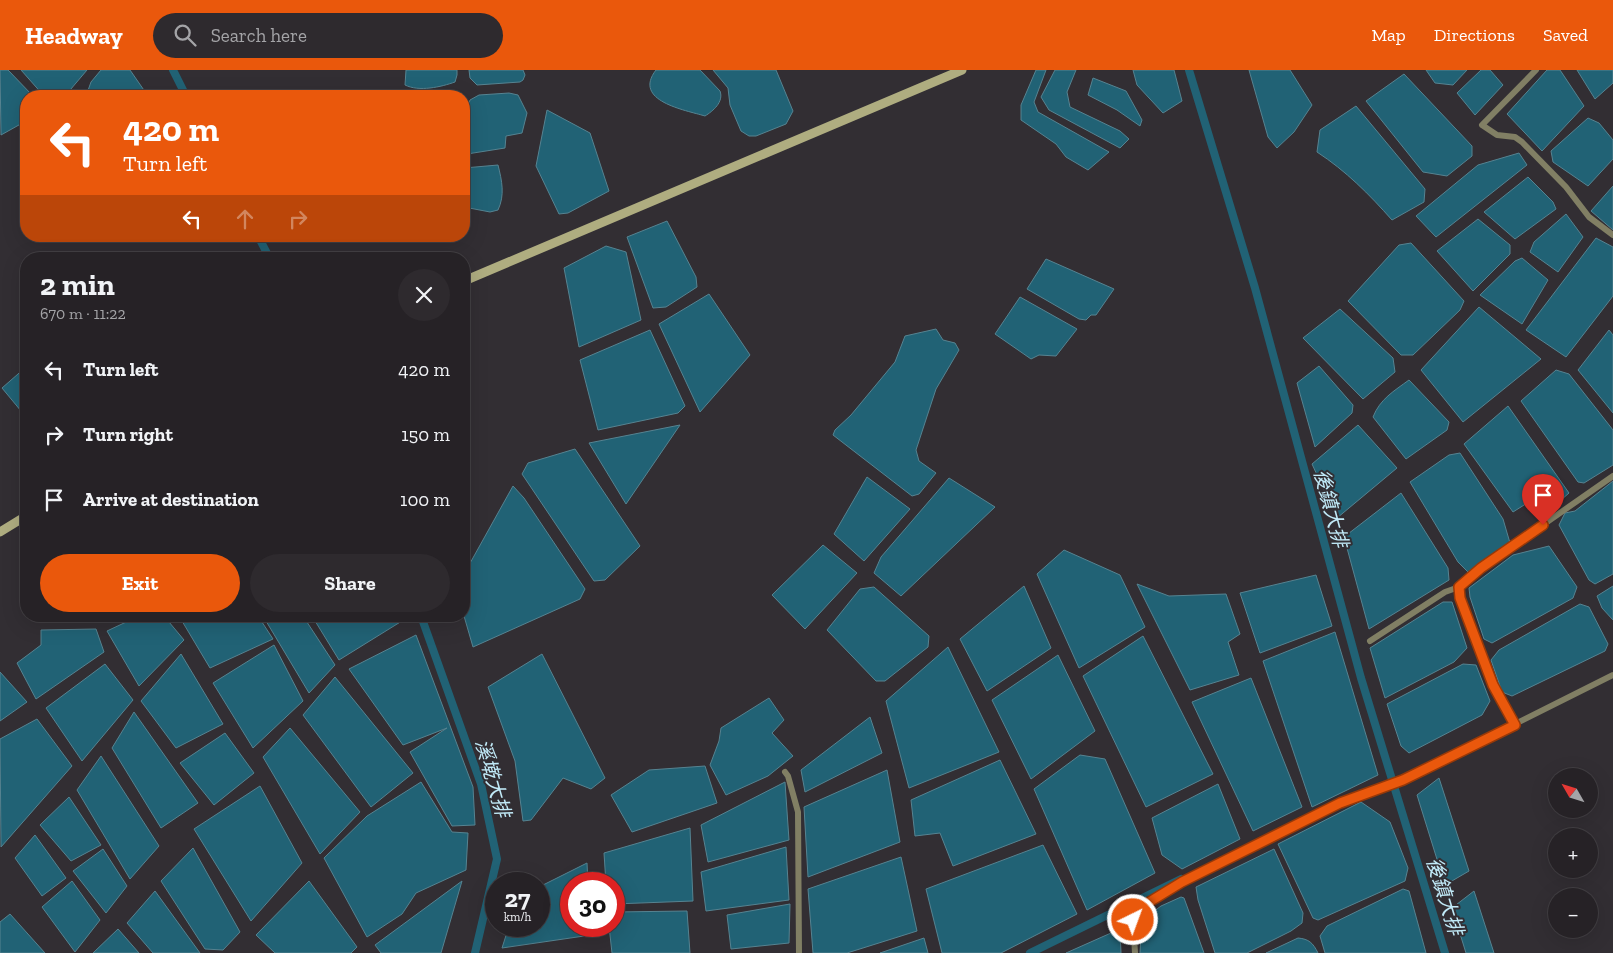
<!DOCTYPE html>
<html lang="en">
<head>
<meta charset="utf-8">
<style>
	:root { --surface:#262226; --page:#2e2a2e; --text:#f1f3f6; --muted:#a4a4a7; --line:#423f43; --accent:#ea580c }
	body { margin:0; font-family:"Zilla Slab","Noto Sans TC",serif; background:var(--page); color:var(--text); height:100vh; display:flex; flex-direction:column; font-size:19px; white-space:nowrap }
	* { box-sizing:border-box; margin:0 }
	p { font-size:16px; color:var(--muted) }
	.icon { flex:none; width:28px; height:28px; fill:none; stroke:currentColor; stroke-width:2; stroke-linecap:round; stroke-linejoin:round }
	.map { position:relative; flex:1; overflow:hidden }
	.drawer { position:absolute; left:20px; top:182px; width:450px; height:370px; display:flex; flex-direction:column; background:var(--surface); border-radius:20px; box-shadow:0 5px 20px #0002,0 0 0 1px var(--line) }
	.drawer>* { flex:none }
	.hud { position:absolute; left:20px; top:20px; width:450px; height:152px; border-radius:20px; box-shadow:0 5px 20px #0002,0 0 0 1px var(--line); background:#ea580c; color:#fff; overflow:hidden }
	.needle { width:32px; rotate:309deg }
	.fabs { position:absolute; left:1548px; top:698px; display:grid; gap:10px }
	.fabs a { display:grid; place-items:center; width:50px; height:50px; border-radius:50%; background:var(--surface); box-shadow:0 5px 20px #0002,0 0 0 1px var(--line); font-size:25px }
	.speed { position:absolute; left:485px; top:802px; display:flex; gap:10px; font-size:25px; font-weight:700; text-align:center }
	.speed>* { display:grid; place-content:center; width:65px; height:65px; border-radius:50%; background:var(--surface); box-shadow:0 5px 20px #0002,0 0 0 1px var(--line); line-height:1 }
	.speed small { font-size:12px; font-weight:400 }
	.speed .limit { border:8px solid #d22; background:#fff; color:#111 }
	.pin { position:absolute; display:grid; place-items:center; width:42px; height:42px; color:#fff; margin:-51px -21px; border-radius:50% 50% 50% 0; rotate:-45deg; box-shadow:0 0 5px #0007 }
	.pin .icon { rotate:45deg }
	.me { position:absolute; width:55px; margin:-28px; rotate:42deg; stroke-linejoin:round; filter:drop-shadow(0 0 4px #0008) }
	.turn { display:flex; align-items:center; gap:18px; height:105px; padding:0 20px; font-size:22px }
	.turn .icon { width:65px; height:65px; stroke-width:2.5 }
	.turn b { display:block; font-size:35px; line-height:42px }
	.lanes { display:flex; align-items:center; height:48px; padding:0 20px; background:#0003; justify-content:center; gap:25px; direction:ltr }
	.lanes .off { opacity:.35 }
	.round { display:grid; place-items:center; flex:none; width:52px; height:52px; border-radius:26px; background:var(--page) }
	.headline { display:flex; align-items:center; justify-content:space-between; height:85px; padding:0 20px }
	h1 { font-size:30px; font-weight:700; line-height:38px }
	.cta { display:flex; gap:10px; margin-top:auto; padding:10px 20px }
	.cta a { flex:1; height:58px; border-radius:30px; background:var(--accent); color:#fff; font-size:20px; font-weight:700; line-height:58px; text-align:center }
	.cta a+a { background:var(--page); color:var(--text) }
	ul { padding:0; list-style:none }
	li { display:flex; align-items:center; gap:15px; height:65px; padding:0 20px }
	li div { flex:1 }
	li b { display:block; font-size:19px }
	li em { font-style:normal }
	header { display:flex; align-items:center; gap:30px; box-sizing:border-box; height:70px; padding:0 25px; background:var(--accent); color:#fff }
	header strong { font-size:24px }
	nav { display:flex; gap:28px; margin-inline-start:auto; font-size:18px }
	.search { width:350px; height:45px; background:var(--page); display:flex; align-items:center; gap:12px; box-sizing:border-box; padding:0 18px; border-radius:28px; color:var(--muted); font-size:19px }
	.map>svg:first-child { display:block }
	.water { fill:#216275; stroke:#568391 }
	.lines { fill:none; stroke-linecap:round; stroke-linejoin:round }
	.canal { stroke:#216275; stroke-width:8 }
	.street { stroke:#817f64; stroke-width:6 }
	.secondary { stroke:#afad80; stroke-width:9 }
	.route-casing { stroke:#983908; stroke-width:12 }
	.route { stroke:#ea580c; stroke-width:9 }
	.labels { text-anchor:middle; stroke-width:4; stroke-linejoin:round; paint-order:stroke }
	.water-label { font-size:20px; font-style:italic; fill:#c1eaf8; stroke:#322e33 }
</style>
</head>
<body>
<header>
<strong>Headway</strong>
<div class="search"><svg class="icon" aria-label="search" viewBox="0 0 24 24"><circle cx="10" cy="10" r="6"/><path d="M15 15l6 6"/></svg>Search here</div>
<nav><a>Map</a><a>Directions</a><a>Saved</a></nav>
</header>
<div class="map">
<svg width="1613" height="883" viewBox="0 0 1613 883">
	<rect width="100%" height="100%" fill="#322e33"/>
	<g class="water">
		<path d="M0,0H8L33,26H26V51L1,65Z"/>
		<path d="M21,0H87L65,26H44Z"/>
		<path d="M101,0H130L148,26H86L91,12Z"/>
		<path d="M406,0H457V5L455,12C441,17 419,22 405,15Z"/>
		<path d="M469,0H523L525,5L523,10L520,12L477,15L470,8Z"/>
		<path d="M656,0H700L720,21C724,32 713,41 705,46C685,40 632,31 656,0Z"/>
		<path d="M713,0H776L793,41L786,54L756,66H749L741,61L730,35L728,18Z"/>
		<path d="M1036,0H1046L1034,32L1038,42L1109,82L1088,100L1066,87L1056,74L1021,50V35Z"/>
		<path d="M1055,0H1076L1067,22L1070,37L1120,61L1129,69L1120,78L1049,40L1041,27Z"/>
		<path d="M1133,0H1174L1182,31L1163,43L1137,15Z"/>
		<path d="M1249,0H1290L1312,35L1294,62L1277,78L1268,67Z"/>
		<path d="M1426,0H1467L1453,15L1435,13Z"/>
		<path d="M1481,0H1490L1503,15L1475,45L1457,23Z"/>
		<path d="M1547,0H1560L1584,36L1542,81L1507,44Z"/>
		<path d="M1577,0H1613V13L1595,29Z"/>
		<path d="M1404,4L1472,76V86L1447,106L1423,102L1366,31Z"/>
		<path d="M1093,8L1126,21L1142,50L1140,56L1117,40L1088,25Z"/>
		<path d="M509,23L518,25L527,43L522,63L506,66L505,78L467,84C458,72 466,44 470,30L479,25Z"/>
		<path d="M1356,36L1425,119L1424,132L1392,150C1369,124 1346,101 1317,82L1320,60Z"/>
		<path d="M547,40L590,63L609,121L568,143L559,144L536,96Z"/>
		<path d="M1588,48L1599,53L1613,70V89L1588,116L1553,92L1551,81Z"/>
		<path d="M1519,83L1527,95L1436,167L1416,146L1478,95Z"/>
		<path d="M498,95C502,111 505,125 498,140L490,142L464,137V98Z"/>
		<path d="M1528,107L1553,132L1556,139L1515,169L1484,142Z"/>
		<path d="M1613,116V160L1591,141Z"/>
		<path d="M1566,144L1583,167L1558,202L1530,182L1534,172Z"/>
		<path d="M1478,149L1510,175V184L1473,221L1437,181Z"/>
		<path d="M667,151L696,207L697,217L666,237L653,238L627,167Z"/>
		<path d="M1596,168L1613,177V226L1566,287L1526,260Z"/>
		<path d="M1411,173L1464,231L1460,240L1413,285H1401L1348,231L1399,175Z"/>
		<path d="M606,176L626,182L641,250L579,277L564,198Z"/>
		<path d="M1522,188L1548,210L1522,254L1480,225L1515,191Z"/>
		<path d="M1046,189L1114,219L1096,245H1091L1086,250L1079,249L1027,219Z"/>
		<path d="M709,224L750,285L700,342L659,254Z"/>
		<path d="M1020,227L1077,259L1056,286L1039,285L1031,289L995,264Z"/>
		<path d="M1479,237L1541,289L1463,352L1421,300Z"/>
		<path d="M1340,239L1393,288L1395,302L1363,329L1303,268Z"/>
		<path d="M936,259L943,270L955,273L959,280L936,319L916,380L919,391L936,403L919,424L912,426L833,365L835,360L851,345L895,292L905,266Z"/>
		<path d="M650,260L685,336L678,343L598,360L580,290Z"/>
		<path d="M1609,260L1613,265V343L1578,300Z"/>
		<path d="M1319,296L1353,335L1352,343L1315,377L1297,313Z"/>
		<path d="M26,297V347L2,318Z"/>
		<path d="M1556,300L1569,304L1613,360V395L1584,413L1578,412L1521,331Z"/>
		<path d="M1409,310L1449,352L1447,360L1406,389L1373,347C1380,329 1394,321 1409,310Z"/>
		<path d="M1508,336L1569,423L1552,438L1532,430L1513,442L1464,374Z"/>
		<path d="M680,355L626,434L589,373Z"/>
		<path d="M1358,355L1397,398L1337,448L1312,394Z"/>
		<path d="M575,379L640,476L605,510L594,511L522,404L528,393Z"/>
		<path d="M1460,383L1503,449L1510,473L1468,502L1458,492L1410,412L1449,385Z"/>
		<path d="M867,407L910,439L864,491L834,464Z"/>
		<path d="M949,408L995,437L901,526L874,503L881,487Z"/>
		<path d="M1613,411V504L1595,514L1589,510L1559,455L1565,443L1575,441Z"/>
		<path d="M513,416L524,428L585,519L580,529L473,577L464,546V525L466,520L464,504Z"/>
		<path d="M1401,423L1448,498L1449,510L1369,559L1344,467Z"/>
		<path d="M823,475L857,503L805,559L772,525Z"/>
		<path d="M1549,476L1577,517L1573,528L1492,573L1484,569L1470,527L1469,518L1513,485Z"/>
		<path d="M1064,480L1120,505L1145,557L1079,598L1037,504Z"/>
		<path d="M1316,505L1332,556L1260,583L1240,523Z"/>
		<path d="M1137,514L1169,526L1226,524L1240,564L1228,572L1239,605L1190,620Z"/>
		<path d="M1024,516L1051,578L987,621L960,569Z"/>
		<path d="M1613,516V550L1602,538L1597,526Z"/>
		<path d="M874,517L929,566L928,577L885,611H876L827,560L860,519Z"/>
		<path d="M1443,532H1452L1467,578L1454,592L1385,628L1370,578Z"/>
		<path d="M1580,534L1589,537L1608,574L1605,581L1512,626L1502,622L1491,590L1499,580Z"/>
		<path d="M139,546H164L184,570L139,616L107,561Z"/>
		<path d="M179,546H258L273,569L210,598Z"/>
		<path d="M263,546H303L335,595L309,623Z"/>
		<path d="M312,546H410L339,590Z"/>
		<path d="M96,559L104,582L36,629L17,593L41,575V560Z"/>
		<path d="M1335,562L1378,705L1312,737L1263,591Z"/>
		<path d="M416,565L473,717L475,755L452,756L410,682L447,658L403,675L349,599Z"/>
		<path d="M1143,566L1213,704L1146,737L1083,606Z"/>
		<path d="M274,575L303,631L253,678L213,613Z"/>
		<path d="M948,577L999,682L909,718L886,631Z"/>
		<path d="M181,584L223,654L176,678L141,631Z"/>
		<path d="M542,584L605,708L591,719L563,708L531,750L523,751L515,691L488,617Z"/>
		<path d="M1058,585L1095,661L1031,709L992,630Z"/>
		<path d="M105,594L133,630L82,691L46,638Z"/>
		<path d="M1463,594L1476,595L1490,631L1482,645L1409,683L1401,676L1387,634Z"/>
		<path d="M0,602L27,632L0,651Z"/>
		<path d="M335,607L413,703L371,737L303,645Z"/>
		<path d="M1251,608L1302,737L1253,761L1192,632Z"/>
		<path d="M769,628L784,650L772,663L793,686L768,706L726,725L710,695L719,671L721,658Z"/>
		<path d="M134,642L198,733L161,758L112,678Z"/>
		<path d="M870,647L882,683L805,722L801,700Z"/>
		<path d="M37,649L72,696L1,777L0,669Z"/>
		<path d="M290,658L360,742L320,784L263,687Z"/>
		<path d="M225,663L254,703L214,735L180,693Z"/>
		<path d="M1080,685L1105,689L1155,803L1087,840L1034,719Z"/>
		<path d="M101,686L159,776L130,809L77,720Z"/>
		<path d="M1000,690L1036,764L953,796L940,763L915,766L911,730Z"/>
		<path d="M705,696L717,733L632,762L611,725L649,700Z"/>
		<path d="M887,700L900,772L808,807L804,737Z"/>
		<path d="M1439,708L1469,801L1445,815L1417,725Z"/>
		<path d="M421,712L452,762L468,763L466,800L416,823L402,844L367,867L324,788L367,746Z"/>
		<path d="M785,712L789,770L708,792L701,755Z"/>
		<path d="M1218,714L1240,769L1182,799L1162,785L1152,748Z"/>
		<path d="M260,716L302,793L251,851L194,759Z"/>
		<path d="M69,727L101,775L71,791L40,755Z"/>
		<path d="M1361,732L1390,752L1408,798L1405,811L1318,850L1313,848L1278,774Z"/>
		<path d="M690,758L693,831L614,834V814H606L604,783Z"/>
		<path d="M35,765L66,808L42,826L15,788Z"/>
		<path d="M1043,775L1077,844L1001,883H942L926,819Z"/>
		<path d="M786,777L789,830L706,841L701,802Z"/>
		<path d="M193,778L240,862L223,880L205,879L161,811Z"/>
		<path d="M103,779L127,816L106,843L73,801Z"/>
		<path d="M1274,779L1303,843L1302,853L1291,861L1247,883H1215L1198,830L1196,817Z"/>
		<path d="M901,787L917,861L847,883H813L808,819Z"/>
		<path d="M587,793L588,814H571V856H590L591,865L502,878L509,856H539V817Z"/>
		<path d="M72,811L100,850L75,882L42,837Z"/>
		<path d="M309,811L357,877L351,883H275L256,865Z"/>
		<path d="M462,811L441,883H381L375,875Z"/>
		<path d="M1403,819L1409,821L1426,883H1325L1320,866L1327,856Z"/>
		<path d="M155,821L200,883H153L127,853Z"/>
		<path d="M1474,821L1494,883H1466L1452,838Z"/>
		<path d="M1181,827L1184,828L1204,883H1140L1142,850L1161,836Z"/>
		<path d="M790,834L789,873L731,879L727,845Z"/>
		<path d="M687,841L690,883H612L609,856H614V842Z"/>
		<path d="M10,844L45,883H0V852Z"/>
		<path d="M118,859L139,883H93Z"/>
		<path d="M1120,859L1121,883H1066Z"/>
		<path d="M924,868L928,883H880Z"/>
		<path d="M1298,868C1309,869 1313,873 1318,883H1266Z"/>
	</g>
	<g class="lines">
		<g class="canal">
			<path d="M173,0L186,26"/>
			<path d="M1189,0L1255,218L1361,608L1445,883"/>
			<path d="M258,166L270,189"/>
			<path d="M421,546L481,714L497,789L475,883"/>
			<path d="M1030,883L1181,809"/>
		</g>
		<g class="street">
			<path d="M1536,0L1482,55L1497,65L1515,67L1522,72L1566,117L1589,147L1613,165"/>
			<path d="M1459,517V528L1493,615L1515,655"/>
			<path d="M1370,571L1445,522L1459,517L1481,498L1613,406"/>
			<path d="M785,702L788,706L798,742L799,883"/>
			<path d="M1135,883L1133,850L1138,840L1146,834L1182,812L1340,733L1403,710L1613,605"/>
		</g>
		<g class="secondary">
			<path d="M464,211L962,0"/>
			<path d="M0,462L26,446"/>
		</g>
	</g>
	<g class="lines">
		<defs>
			<path id="route" d="M1133,850L1138,840L1146,834L1182,812L1340,733L1403,710L1515,655L1493,615L1460,528L1459,517L1481,498L1543,455"/>
		</defs>
		<use href="#route" class="route-casing"/>
		<use href="#route" class="route"/>
	</g>
	<g class="labels">
		<g class="water-label">
			<text transform="translate(1331 438) rotate(75)" y="7">後鎮大排</text>
			<text transform="translate(493 708) rotate(74)" y="7">溪墘大排</text>
			<text transform="translate(1445 826) rotate(73)" y="7">後鎮大排</text>
		</g>
	</g>
</svg>
<div class="fabs">
<a><svg class="needle" viewBox="-14 -14 28 28"><path d="M0-13l5 13h-10z" fill="#e53935"/><path d="M0 13l5-13h-10z" fill="#a4a4a7"/></svg></a>
<a>+</a>
<a>−</a>
</div>
<div class="speed"><div>27<small>km/h</small></div><div class="limit">30</div></div>
<div class="pin" style="left:1543px;top:455px;background:#d93025"><svg class="icon" aria-label="arrive" viewBox="0 0 24 24"><path d="M6 21V4h12l-3 4 3 4H6"/></svg></div>
<svg class="me" style="left:1133px;top:850px" viewBox="-20 -20 40 40"><circle r="17" fill="#ea580c" stroke="#fff" stroke-width="3"/><path d="M0-11L8 9 0 5-8 9z" fill="#fff"/></svg>
<div class="hud">
<div class="turn"><svg class="icon" aria-label="left" viewBox="0 0 24 24"><path d="M17 20v-9H6M10 6l-5 5 5 5"/></svg><div><b>420 m</b>Turn left</div></div>
<div class="lanes"><svg class="icon" aria-label="left" viewBox="0 0 24 24"><path d="M17 20v-9H6M10 6l-5 5 5 5"/></svg><svg class="icon off" aria-label="ahead" viewBox="0 0 24 24"><path d="M12 20V5M6 11l6-6 6 6"/></svg><svg class="icon off" aria-label="right" viewBox="0 0 24 24"><path d="M7 20v-9h11M14 6l5 5-5 5"/></svg></div>
</div>
<section class="drawer">
<div class="headline"><div><h1>2 min</h1><p>670 m · 11:22</p></div><a class="round"><svg class="icon" aria-label="close" viewBox="0 0 24 24"><path d="M6 6l12 12M18 6L6 18"/></svg></a></div>
<ul>
<li><svg class="icon" aria-label="left" viewBox="0 0 24 24"><path d="M17 20v-9H6M10 6l-5 5 5 5"/></svg><div><b>Turn left</b></div><em>420 m</em></li>
<li><svg class="icon" aria-label="right" viewBox="0 0 24 24"><path d="M7 20v-9h11M14 6l5 5-5 5"/></svg><div><b>Turn right</b></div><em>150 m</em></li>
<li><svg class="icon" aria-label="arrive" viewBox="0 0 24 24"><path d="M6 21V4h12l-3 4 3 4H6"/></svg><div><b>Arrive at destination</b></div><em>100 m</em></li>
</ul>
<div class="cta"><a>Exit</a><a>Share</a></div>
</section>
</div>
</body>
</html>
